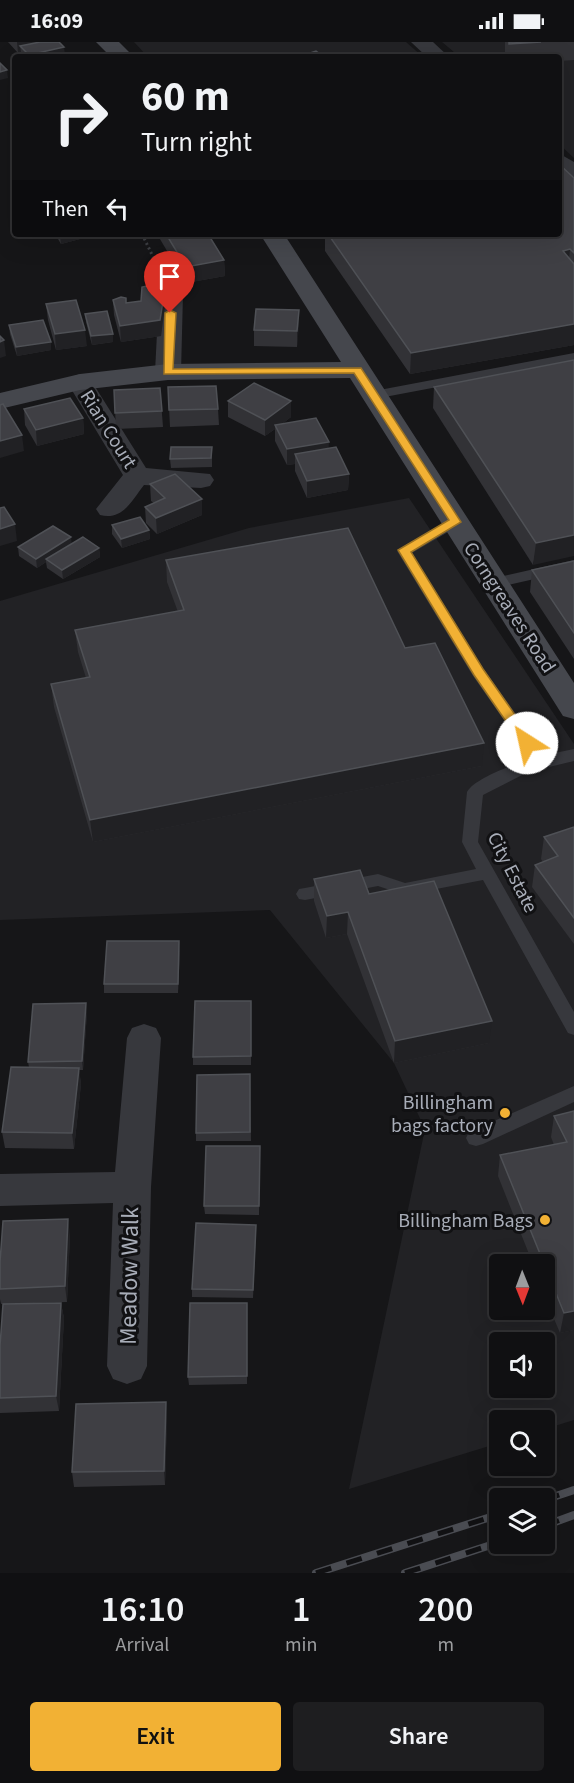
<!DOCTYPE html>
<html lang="en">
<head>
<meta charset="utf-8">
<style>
	:root { --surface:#101012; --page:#1e1e20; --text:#f1f3f6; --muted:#9c9d9f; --line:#303032; --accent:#f2b134 }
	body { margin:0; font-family:"Source Sans 3",sans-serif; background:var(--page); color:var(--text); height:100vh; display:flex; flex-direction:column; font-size:22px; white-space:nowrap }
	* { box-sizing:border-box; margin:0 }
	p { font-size:20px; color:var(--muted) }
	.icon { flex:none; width:33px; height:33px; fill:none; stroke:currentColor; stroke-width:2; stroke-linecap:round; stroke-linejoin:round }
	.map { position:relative; height:1531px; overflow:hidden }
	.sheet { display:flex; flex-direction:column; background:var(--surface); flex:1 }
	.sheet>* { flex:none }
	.top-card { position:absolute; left:12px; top:12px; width:550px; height:183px; border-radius:6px; box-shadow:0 6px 24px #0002,0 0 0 2px var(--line); background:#101012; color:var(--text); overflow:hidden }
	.needle { width:39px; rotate:179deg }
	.tools { position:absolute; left:489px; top:1212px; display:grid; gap:12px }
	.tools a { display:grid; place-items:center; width:66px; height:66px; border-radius:6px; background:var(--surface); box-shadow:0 6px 24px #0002,0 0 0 2px var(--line); font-size:30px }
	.pin { position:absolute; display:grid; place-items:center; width:51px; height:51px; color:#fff; margin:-62px -26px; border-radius:50% 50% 50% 0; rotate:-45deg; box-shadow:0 0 6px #0007 }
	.pin .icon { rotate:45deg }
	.me { position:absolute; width:66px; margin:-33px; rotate:325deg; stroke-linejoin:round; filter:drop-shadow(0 0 4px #0008) }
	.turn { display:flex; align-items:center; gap:21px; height:126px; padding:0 30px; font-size:27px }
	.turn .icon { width:78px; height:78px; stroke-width:2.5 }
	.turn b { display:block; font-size:42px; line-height:51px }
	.then { display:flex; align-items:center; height:57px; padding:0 30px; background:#0003; gap:12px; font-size:22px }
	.eta { display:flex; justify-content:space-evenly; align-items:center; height:102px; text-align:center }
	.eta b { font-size:36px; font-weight:600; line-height:42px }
	.button { display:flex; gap:12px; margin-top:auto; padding:12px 30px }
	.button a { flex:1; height:69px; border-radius:6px; background:var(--accent); color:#111; font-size:24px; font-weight:600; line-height:69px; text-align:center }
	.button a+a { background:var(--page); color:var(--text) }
	.status { display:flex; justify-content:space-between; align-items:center; height:42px; padding:0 30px; background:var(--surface); direction:ltr }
	.status svg { height:16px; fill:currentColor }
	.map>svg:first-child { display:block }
	.built { fill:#222225; fill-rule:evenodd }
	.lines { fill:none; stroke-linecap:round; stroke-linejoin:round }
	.path { stroke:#3d3f44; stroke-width:3; stroke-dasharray:2 3; stroke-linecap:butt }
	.lane { fill:#37383d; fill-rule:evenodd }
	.street { fill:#37383d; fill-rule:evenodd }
	.secondary { fill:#45474d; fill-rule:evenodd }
	.rail-casing { stroke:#4a4c52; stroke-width:8 }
	.rail { stroke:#111113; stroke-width:5; stroke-dasharray:16; stroke-linecap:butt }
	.wall { fill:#323236 }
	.shaded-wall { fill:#212124 }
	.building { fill:#3f3f44; stroke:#4f5156; stroke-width:1.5 }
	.route { fill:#f2b134; stroke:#9d7322; stroke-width:1.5 }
	.poi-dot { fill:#f2b134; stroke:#111113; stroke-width:2 }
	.labels { text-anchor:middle; stroke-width:6; stroke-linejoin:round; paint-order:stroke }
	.street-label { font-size:20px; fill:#a8adb8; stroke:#111113 }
	.poi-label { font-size:20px; fill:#a8adb8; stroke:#111113; text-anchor:end }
	.near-street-label { font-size:24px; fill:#a8adb8; stroke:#111113 }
</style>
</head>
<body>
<div class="status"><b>16:09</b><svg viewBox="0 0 49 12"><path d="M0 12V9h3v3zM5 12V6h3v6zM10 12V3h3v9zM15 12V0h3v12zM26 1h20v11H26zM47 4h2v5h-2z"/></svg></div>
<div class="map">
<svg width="574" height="1531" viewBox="0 0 574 1531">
	<rect width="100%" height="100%" fill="#161618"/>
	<g class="built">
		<path d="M134,0H406L423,15H148Z"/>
		<path d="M442,0H574V116L560,103V15H460Z"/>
		<path d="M409,456L574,702V1378L545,1387L544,1378H500L499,1401L349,1447L425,1087L394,1021L270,868L0,878V559L249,486ZM500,1222H544V1268H500ZM500,1300H544V1346H500Z"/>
	</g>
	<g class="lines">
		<path class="path" d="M142,192L160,229"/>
		<g class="lane">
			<path d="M574,311V319L374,357L367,353L374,349Z"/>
			<path d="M455,476L460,477L462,480L460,483L412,511L483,626L545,713L574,707V719L528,730L483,753L478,800L574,970V993L568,991L483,838L405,853L378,844L305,858L299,857L296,852L299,847L305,846L378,832L405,841L476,827L462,800L467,750C475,736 515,722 531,717L473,634L397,509Z"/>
			<path d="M574,518V528L495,546L488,541L495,536Z"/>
			<path d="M574,1044V1060L483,1102L476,1104L469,1102L466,1096L469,1090Z"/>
		</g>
		<g class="street">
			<path d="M411,0H433L449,15H427Z"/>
			<path d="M560,112L574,120V138L560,130Z"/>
			<path d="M171,245L179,247L183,252L181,330L177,335L168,338L159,335L155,330L159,252L163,247Z"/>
			<path d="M80,332L89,335L146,426L210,432L214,438L210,444L201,446L144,443C132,458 123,479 100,473L96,467L123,433L67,340L71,335Z"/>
			<path d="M144,982L156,986L161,996L151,1145L147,1324L141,1337L127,1342L113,1337L107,1324L113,1161L0,1164V1132L115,1130L127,996L132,986Z"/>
		</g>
		<g class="secondary">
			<path d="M96,0H119L134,15H111Z"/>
			<path d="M260,192H284L574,641V677L563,674L350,336L168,338L80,348L0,367V351L80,332L168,322L341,320Z"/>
		</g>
		<defs>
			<g id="rail">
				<path d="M544,1458L574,1448"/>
				<path d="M544,1484L574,1473"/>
				<path d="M316,1531L500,1472"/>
				<path d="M405,1531L500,1500"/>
			</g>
		</defs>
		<use href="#rail" class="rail-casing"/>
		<use href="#rail" class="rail"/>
	</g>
	<g class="wall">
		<path d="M8,0H59L65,13L57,15H24L21,12V10L18,11Z"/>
		<path d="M505,0H574V18L560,19V15H505Z"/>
		<path d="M15,31V42L13,40L12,32Z"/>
		<path d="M574,136V303L410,332L325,209V192H560Z"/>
		<path d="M55,192H99L61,202Z"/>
		<path d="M157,192H208L224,218L225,234L186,241Z"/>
		<path d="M166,256L161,294L121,300L114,273L113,258L126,261Z"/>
		<path d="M46,262L87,304L56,308L48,278Z"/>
		<path d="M299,268L297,305L254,304V288Z"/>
		<path d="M85,272L113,292V300L92,303L86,280Z"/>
		<path d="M9,283L51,300V308L17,314L10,292Z"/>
		<path d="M574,318L533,523L433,366L434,345Z"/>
		<path d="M168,345L218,367L219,383L170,385Z"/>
		<path d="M160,346L163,385L116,387L114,348Z"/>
		<path d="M228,359L291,375L282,382L329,407L349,432L348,448L307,456L295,429V422L287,423L275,399V387L265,394L228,375Z"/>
		<path d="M24,367L83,376L84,392L37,404L25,383Z"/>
		<path d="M212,405V425L171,426L170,417Z"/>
		<path d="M150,442L202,457V473L157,492L146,481L145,465L154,461L151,459Z"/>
		<path d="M112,483L149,488L150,497L122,506L112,492Z"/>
		<path d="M72,501L99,506L100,515L63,537L47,526L46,520L37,526L19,514L18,505Z"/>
		<path d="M166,518L405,606L482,724L93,800L54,665L51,642L86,636L78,610L75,588L178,570L167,540Z"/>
		<path d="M574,519V617L530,550L532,528Z"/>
		<path d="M574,785V902L532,845L535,823L543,820L541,817L544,795Z"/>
		<path d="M314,837L369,852L489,1001L394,1021L347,892L326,896L314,859Z"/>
		<path d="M180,908L178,951H104V942Z"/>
		<path d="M251,959V1023H193V1015Z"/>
		<path d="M87,970L83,1028H79L81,1042L74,1107L5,1106L2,1090L29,1025L28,1020Z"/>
		<path d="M250,1032L251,1099H196V1091Z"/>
		<path d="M574,1069V1288L560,1291L544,1253V1222H533L498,1134L500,1113L554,1103L551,1095L554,1074Z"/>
		<path d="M260,1104L259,1173L205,1172L204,1164Z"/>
		<path d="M256,1191L253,1256L192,1255V1247Z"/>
		<path d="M70,1193L67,1260L1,1262L0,1257V1220Z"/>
		<path d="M61,1261L64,1276L59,1369L0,1371V1304Z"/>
		<path d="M247,1261V1342L189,1343L188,1335Z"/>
		<path d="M167,1375L165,1443L74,1445L72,1430Z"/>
	</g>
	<g class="shaded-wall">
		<path d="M17,0H54L20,4L21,10L18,11Z"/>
		<path d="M64,5L65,13L57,15H29V13Z"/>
		<path d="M7,28L8,36L0,38V30Z"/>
		<path d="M66,192H99L61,202L60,194Z"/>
		<path d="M570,207L568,228L563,209Z"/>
		<path d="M224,218L225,234L186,241V225Z"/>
		<path d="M166,240V256L161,294L121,300L120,284Z"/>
		<path d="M299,268V284L297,305V289Z"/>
		<path d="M574,282V303L410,332L411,311Z"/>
		<path d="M85,288L87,304L56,308L55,292Z"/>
		<path d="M113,292V300L92,303L91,294Z"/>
		<path d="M4,298L6,314L0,316V300Z"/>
		<path d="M51,300V308L17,314L16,305Z"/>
		<path d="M291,359V375L277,386L275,383V387L265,394V378Z"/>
		<path d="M83,376L84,392L37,404L36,388Z"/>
		<path d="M22,393L24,409L0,416V399Z"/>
		<path d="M329,400L328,416L295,412V422L287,423V407Z"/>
		<path d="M349,432L348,448L307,456V439Z"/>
		<path d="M202,457V473L157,492L156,476Z"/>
		<path d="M15,482L17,499L0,504V487Z"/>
		<path d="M149,488L150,497L122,506L121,497Z"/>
		<path d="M574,493V514L533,523L536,501Z"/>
		<path d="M71,495L72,504L46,517V520L37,526L36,517Z"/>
		<path d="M99,506L100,515L63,537L62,528Z"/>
		<path d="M484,701L482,724L93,800L90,778Z"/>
		<path d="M348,870L347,892L326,896L327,874Z"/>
		<path d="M179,899L180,908L178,951V942Z"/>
		<path d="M86,961L87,970L83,1028L82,1019Z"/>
		<path d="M492,979L489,1001L394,1021L395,999Z"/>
		<path d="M79,1026L81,1042L74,1107L72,1091Z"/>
		<path d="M68,1177L70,1193L67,1260L65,1244Z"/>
		<path d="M61,1261L64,1276L59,1369L56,1354Z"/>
		<path d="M574,1269V1288L560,1291L564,1271Z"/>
		<path d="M166,1360L167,1375L165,1443L164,1429Z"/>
	</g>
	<g class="building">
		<path d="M40,0H59L64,5L29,13L20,4Z"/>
		<path d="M509,0H541L509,2Z"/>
		<path d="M316,9L324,15H298Z"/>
		<path d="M0,21L7,28L0,30Z"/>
		<path d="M560,123L574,136V211L570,207L563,209L574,222V282L411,311L328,192H560Z"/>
		<path d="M166,192H208L224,218L186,225Z"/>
		<path d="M166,240L160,278L120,284L113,258L121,255L126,256V261L141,259L142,245Z"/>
		<path d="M76,258L85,288L55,292L46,262Z"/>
		<path d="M256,267L299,268L297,289L254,288Z"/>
		<path d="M107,269L113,292L91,294L85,272Z"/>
		<path d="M43,278L51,300L16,305L9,283Z"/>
		<path d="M0,294L4,298L0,300Z"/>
		<path d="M574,318V493L536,501L434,345Z"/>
		<path d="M254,341L291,359L265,378L228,359Z"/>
		<path d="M216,344L218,367L169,368L168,345Z"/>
		<path d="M160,346L162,369L115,371L114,348Z"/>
		<path d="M70,356L83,376L36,388L24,367Z"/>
		<path d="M3,362L22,393L0,399V363Z"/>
		<path d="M316,376L329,400L287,407L275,383Z"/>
		<path d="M171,405H212L211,416L170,417Z"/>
		<path d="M336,405L349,432L307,439L295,412Z"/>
		<path d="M175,432L202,457L156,476L145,465L165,456L150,442Z"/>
		<path d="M4,465L15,482L0,487V466Z"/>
		<path d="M140,475L149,488L121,497L112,483Z"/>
		<path d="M53,484L71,495L36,517L18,505Z"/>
		<path d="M348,486L405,606L435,601L484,701L90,778L51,642L90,635L75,588L184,568L166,518Z"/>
		<path d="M83,495L99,506L62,528L46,517Z"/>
		<path d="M574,519V591L532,528Z"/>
		<path d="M574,785V876L535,823L558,814L544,795Z"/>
		<path d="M360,828L369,852L434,839L492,979L395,999L348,870L327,874L314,837Z"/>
		<path d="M107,899H179L178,942H104Z"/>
		<path d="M195,959H251V1014L193,1015Z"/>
		<path d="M86,961L82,1019L28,1020L33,962Z"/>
		<path d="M11,1025L79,1026L72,1091L2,1090Z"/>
		<path d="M250,1032V1090L196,1091L197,1033Z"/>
		<path d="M574,1069V1269L564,1271L500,1113L567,1100L554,1074Z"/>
		<path d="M206,1104H260L259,1164H204Z"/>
		<path d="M68,1177L65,1244L0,1247V1220L3,1179Z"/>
		<path d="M196,1181L256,1183L253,1248L192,1247Z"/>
		<path d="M61,1261L56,1354L0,1356V1304L3,1262Z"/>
		<path d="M190,1261H247V1334L188,1335Z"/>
		<path d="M166,1360L164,1429L72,1430L76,1362Z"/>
	</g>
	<path class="route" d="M170,268L176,271L173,327L361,326L461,480L411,510L483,627L532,697V704H523L474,633L398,508L449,478L354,331L164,332L165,271Z"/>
	<g class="poi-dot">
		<circle cx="505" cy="1071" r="6"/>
		<circle cx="545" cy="1178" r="6"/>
	</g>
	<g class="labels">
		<g class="street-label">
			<text transform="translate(109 387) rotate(58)" y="7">Rian Court</text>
			<text transform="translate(510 565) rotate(57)" y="7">Corngreaves Road</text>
			<text transform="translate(513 830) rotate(63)" y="7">City Estate</text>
		</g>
		<g class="poi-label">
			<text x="493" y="1067">Billingham<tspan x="493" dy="23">bags factory</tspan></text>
			<text x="533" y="1185">Billingham Bags</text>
		</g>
		<g class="near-street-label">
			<text transform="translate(129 1234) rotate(-89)" y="8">Meadow Walk</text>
		</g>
	</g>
</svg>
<div class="tools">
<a><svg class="needle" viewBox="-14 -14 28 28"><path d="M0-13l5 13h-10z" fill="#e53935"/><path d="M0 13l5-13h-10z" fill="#9c9d9f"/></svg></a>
<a><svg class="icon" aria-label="sound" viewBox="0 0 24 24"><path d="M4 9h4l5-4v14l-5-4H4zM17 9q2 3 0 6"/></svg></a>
<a><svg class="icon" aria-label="search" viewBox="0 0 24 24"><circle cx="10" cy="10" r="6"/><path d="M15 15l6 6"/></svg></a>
<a><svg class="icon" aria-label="layers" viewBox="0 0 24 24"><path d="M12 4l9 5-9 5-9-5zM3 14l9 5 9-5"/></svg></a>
</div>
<div class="pin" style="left:170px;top:271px;background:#d93025"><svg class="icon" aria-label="arrive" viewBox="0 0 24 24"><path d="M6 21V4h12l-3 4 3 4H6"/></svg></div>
<svg class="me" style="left:527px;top:701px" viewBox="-20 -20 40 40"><circle r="19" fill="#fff"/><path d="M0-13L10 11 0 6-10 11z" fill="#f2b134"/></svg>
<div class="top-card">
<div class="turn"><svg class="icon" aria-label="right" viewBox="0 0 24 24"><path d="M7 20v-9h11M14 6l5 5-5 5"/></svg><div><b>60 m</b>Turn right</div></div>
<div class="then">Then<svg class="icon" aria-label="left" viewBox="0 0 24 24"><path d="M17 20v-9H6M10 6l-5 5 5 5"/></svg></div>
</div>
</div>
<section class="sheet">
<div class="eta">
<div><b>16:10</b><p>Arrival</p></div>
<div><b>1</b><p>min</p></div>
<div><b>200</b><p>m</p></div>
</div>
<div class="button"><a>Exit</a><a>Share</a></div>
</section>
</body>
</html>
